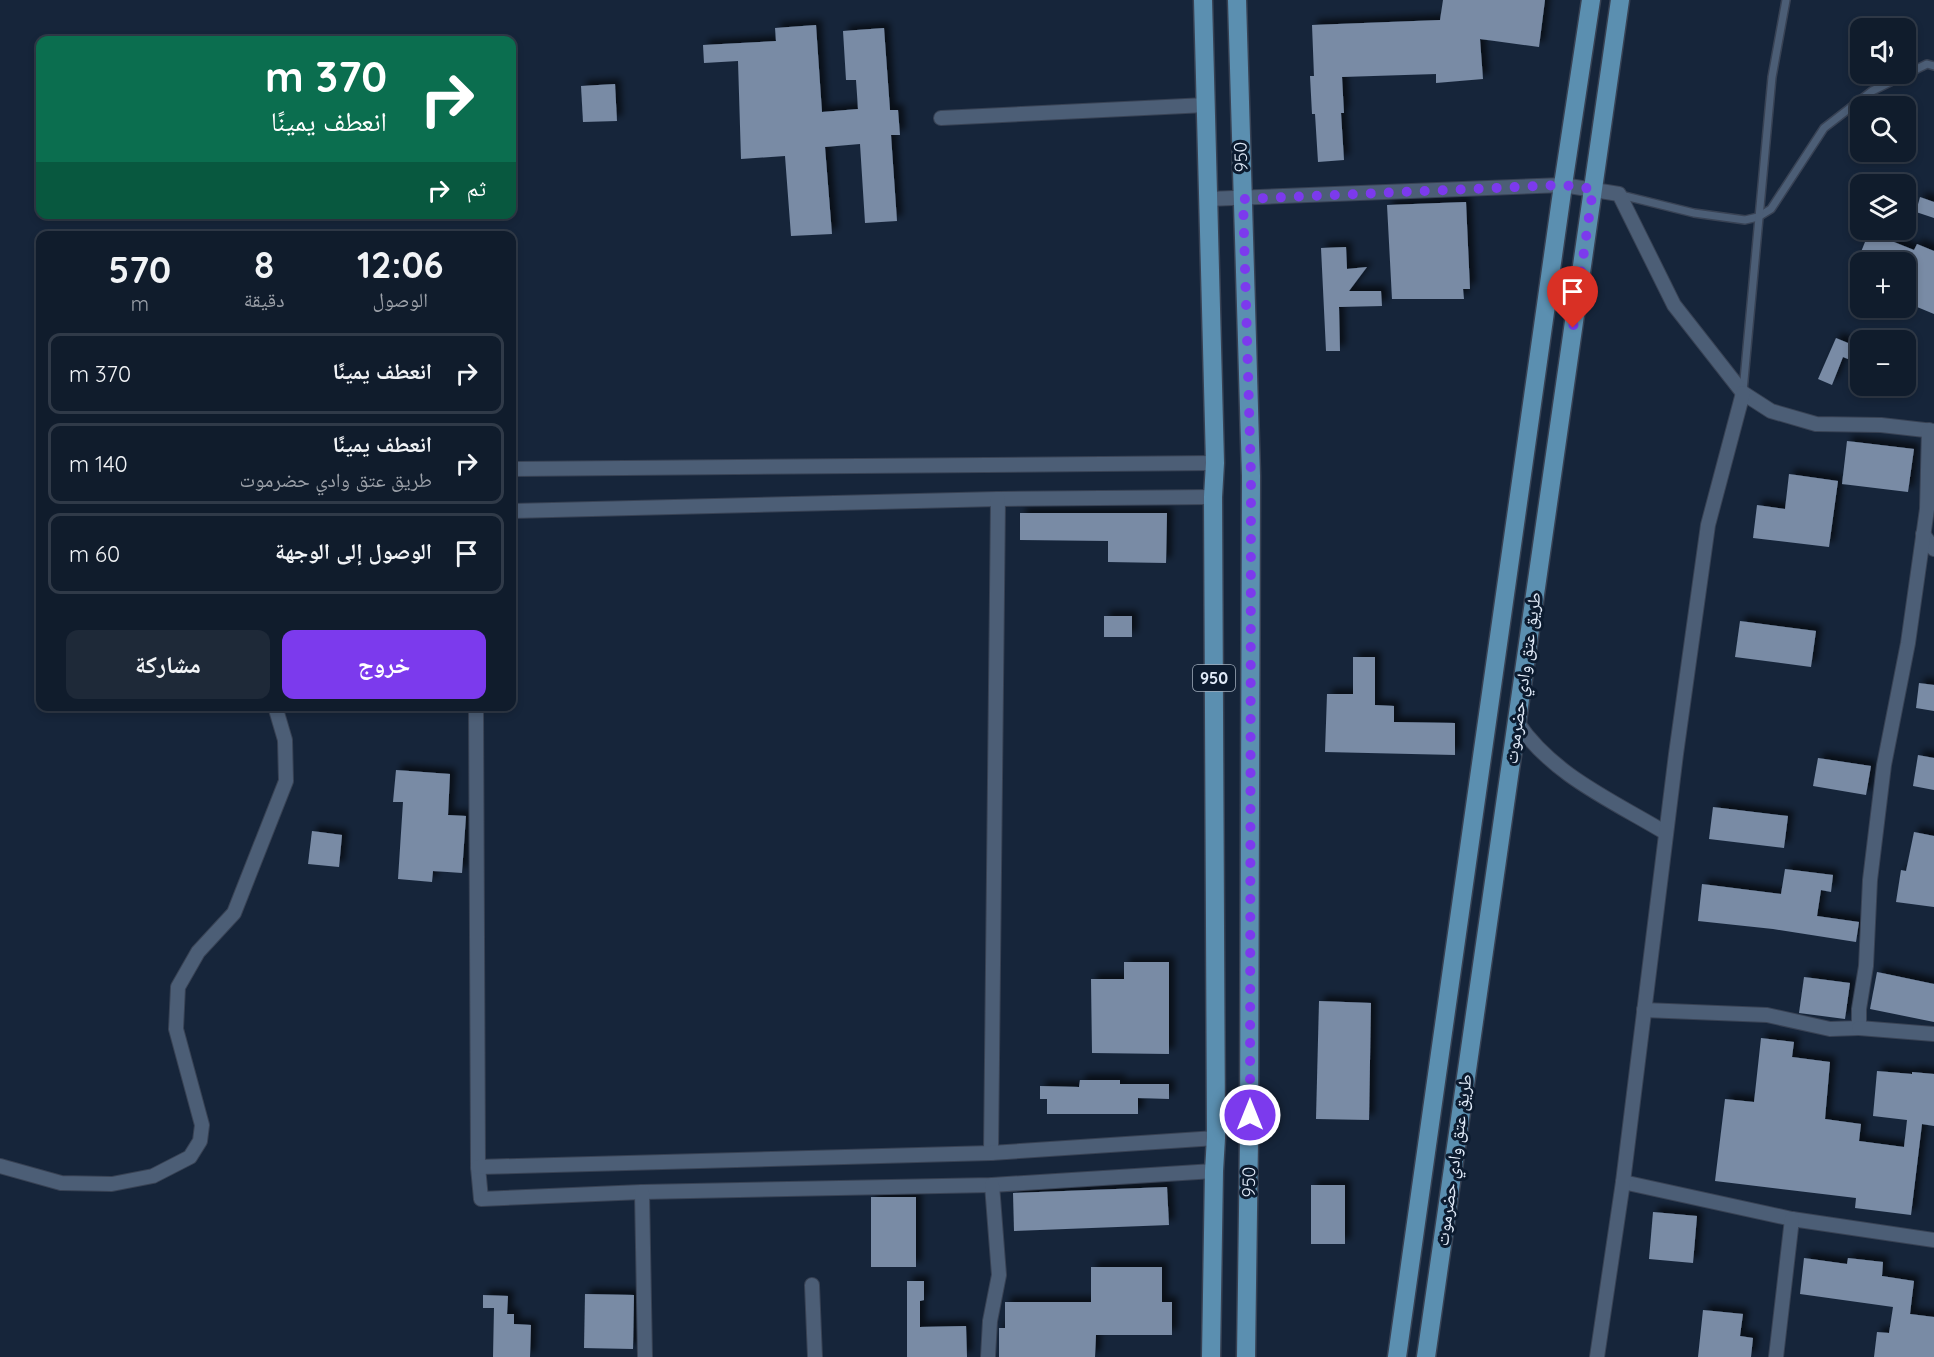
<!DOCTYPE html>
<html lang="ar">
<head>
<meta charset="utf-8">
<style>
	:root { --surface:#101c2c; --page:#1e2938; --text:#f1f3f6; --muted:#9ca1a9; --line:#303a48; --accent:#7c3aed }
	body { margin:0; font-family:Quicksand,"Noto Naskh Arabic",sans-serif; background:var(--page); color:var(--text); direction:rtl; height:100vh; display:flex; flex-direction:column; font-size:22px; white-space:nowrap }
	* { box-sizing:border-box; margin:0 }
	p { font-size:20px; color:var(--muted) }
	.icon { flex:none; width:33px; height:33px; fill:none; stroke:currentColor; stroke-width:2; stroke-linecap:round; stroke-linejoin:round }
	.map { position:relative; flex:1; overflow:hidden; direction:ltr }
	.panel { position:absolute; left:36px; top:231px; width:480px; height:480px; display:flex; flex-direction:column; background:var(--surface); border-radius:12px; box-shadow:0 3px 9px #0003,0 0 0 2px var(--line); direction:rtl }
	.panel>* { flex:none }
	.hud { position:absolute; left:36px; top:36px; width:480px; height:183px; border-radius:12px; box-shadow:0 3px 9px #0003,0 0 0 2px var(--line); direction:rtl; background:#0b6e4f; color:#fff; overflow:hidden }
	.tools { position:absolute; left:1850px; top:18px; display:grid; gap:12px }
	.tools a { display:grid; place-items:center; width:66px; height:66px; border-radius:12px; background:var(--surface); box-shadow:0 3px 9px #0003,0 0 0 2px var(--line); font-size:30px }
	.pin { position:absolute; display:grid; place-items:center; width:51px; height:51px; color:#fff; margin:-62px -26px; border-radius:50% 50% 50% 0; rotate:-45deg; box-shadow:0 0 6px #0007 }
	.pin .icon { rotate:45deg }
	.me { position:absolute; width:66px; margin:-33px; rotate:0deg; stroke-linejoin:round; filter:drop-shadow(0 0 4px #0008) }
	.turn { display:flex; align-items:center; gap:21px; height:126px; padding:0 30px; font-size:27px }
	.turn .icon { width:78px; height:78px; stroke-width:2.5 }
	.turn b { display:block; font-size:42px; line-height:51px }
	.then { display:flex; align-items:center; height:57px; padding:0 30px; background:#0003; gap:12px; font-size:22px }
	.eta { display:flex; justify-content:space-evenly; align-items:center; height:102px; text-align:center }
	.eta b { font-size:36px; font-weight:700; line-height:42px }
	.primary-button { display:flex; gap:12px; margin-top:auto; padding:12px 30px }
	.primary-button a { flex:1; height:69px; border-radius:12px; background:var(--accent); color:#fff; font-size:24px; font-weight:700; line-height:69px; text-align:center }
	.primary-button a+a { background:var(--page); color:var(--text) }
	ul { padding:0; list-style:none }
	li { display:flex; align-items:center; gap:18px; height:81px; margin:0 12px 9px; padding:0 18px; border:3px solid var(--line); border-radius:12px }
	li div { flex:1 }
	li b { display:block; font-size:22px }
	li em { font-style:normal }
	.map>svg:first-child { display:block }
	.building { fill:#798ba5; filter:url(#shadow) }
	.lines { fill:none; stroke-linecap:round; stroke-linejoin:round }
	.lane-casing { stroke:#384254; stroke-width:10 }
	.street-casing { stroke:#384254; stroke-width:16 }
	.primary-casing { stroke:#384254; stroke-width:21 }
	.lane { stroke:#4c5e76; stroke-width:7 }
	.street { stroke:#4c5e76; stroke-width:14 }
	.primary { stroke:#5b8fb0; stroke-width:18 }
	.route { stroke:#7c3aed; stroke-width:10; stroke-dasharray:0 18 }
	.labels { text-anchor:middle; stroke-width:6; stroke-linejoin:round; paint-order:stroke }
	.shield { fill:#0c1b2f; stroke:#a1adbc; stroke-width:1.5 }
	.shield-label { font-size:16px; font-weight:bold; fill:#e1ebf9 }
	.street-label { font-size:18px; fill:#e1ebf9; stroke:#0c1b2f }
</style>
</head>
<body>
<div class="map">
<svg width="1934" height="1357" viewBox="0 0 1934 1357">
	<defs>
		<filter id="shadow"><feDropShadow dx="5.5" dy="-5.5" stdDeviation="3" flood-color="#0009"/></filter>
	</defs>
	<rect width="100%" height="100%" fill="#16253a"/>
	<g class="building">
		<path d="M1443,0H1545L1539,47L1480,39L1483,79L1436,83V74L1342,77L1344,113H1341L1344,160L1318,162L1315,114H1312L1310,76H1314L1312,25L1440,20Z"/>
		<path d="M816,25L822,112L858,109L856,80H846L843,31L884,28L890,110H898L900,135H891L897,221L865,223L860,144L825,147L832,234L791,236L785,156L741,159L738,61L704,63L703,45L776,41L775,28Z"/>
		<path d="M615,84L617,121L583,122L581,86Z"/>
		<path d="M1920,197L1934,202V218L1916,212Z"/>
		<path d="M1466,202L1470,289H1463L1464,299H1392L1387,205Z"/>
		<path d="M1869,232L1914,250L1917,244L1934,251V314L1905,302V262H1857Z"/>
		<path d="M1346,247L1347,269L1367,267L1349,291H1381L1382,306L1339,307L1340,351H1326L1321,248Z"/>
		<path d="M1836,338L1860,348V364L1843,357L1832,385L1818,379Z"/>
		<path d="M1847,441L1914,449L1908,492L1842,484Z"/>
		<path d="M1789,474L1838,481L1829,547L1753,538L1757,505L1785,509Z"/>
		<path d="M1020,513H1167L1166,563L1108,562V541L1020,540Z"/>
		<rect x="1104" y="616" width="28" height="21"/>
		<path d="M1740,621L1816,631L1811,667L1735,657Z"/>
		<path d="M1353,657H1375V705L1394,706V722L1455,723V755L1325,752L1327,694H1353Z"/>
		<path d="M1919,683L1934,685V711L1916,708Z"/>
		<path d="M1918,755L1934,758V790L1913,786Z"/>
		<path d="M1818,758L1871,766L1866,795L1813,786Z"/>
		<path d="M396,770L450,774L448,815L466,816L462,873L433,871L432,882L398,879L403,802H393Z"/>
		<path d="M1713,807L1788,816L1784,848L1709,839Z"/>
		<path d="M312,831L342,835L339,867L308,864Z"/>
		<path d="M1914,832L1934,836V907L1896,902L1901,870L1906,871Z"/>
		<path d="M1785,869L1833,875L1831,892L1821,890L1817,916L1859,922L1856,942L1773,929L1698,921L1702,884L1781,894Z"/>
		<path d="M1124,962H1169V1054L1092,1053L1091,979H1124Z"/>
		<path d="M1877,972L1934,984V1022L1870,1009Z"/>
		<path d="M1804,977L1850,983L1845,1019L1799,1013Z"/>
		<path d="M1319,1001L1371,1003L1369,1120L1316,1119Z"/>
		<path d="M1761,1038L1794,1042L1792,1057L1830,1062L1825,1119L1861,1124L1859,1141L1904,1147L1907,1120L1873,1116L1877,1071L1912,1074V1072L1934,1074V1126L1922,1124L1911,1215L1855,1208L1856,1198L1715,1181L1725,1099L1754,1102Z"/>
		<path d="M1080,1080H1120V1084H1169V1099L1138,1098V1114H1047V1099H1040V1086L1079,1087Z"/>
		<rect x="1311" y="1185" width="34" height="59"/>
		<path d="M1167,1187L1169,1225L1014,1231L1013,1193Z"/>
		<rect x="871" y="1197" width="45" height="70"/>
		<path d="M1653,1212L1697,1216L1693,1263L1649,1259Z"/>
		<path d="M1804,1258L1847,1264L1848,1258L1883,1262L1882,1276L1914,1281L1910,1314L1934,1317V1357H1874L1877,1332L1889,1333L1893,1307L1800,1294Z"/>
		<path d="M1091,1267H1162V1302H1172V1335H1096L1095,1357H999V1328H1005V1302H1091Z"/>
		<path d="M907,1281H924V1300L920,1301V1327L966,1326L967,1357H907Z"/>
		<path d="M585,1294L634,1295L633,1349L584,1348Z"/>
		<path d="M483,1295L508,1296L507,1314H514V1324L531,1325L530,1357H493L494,1308H483Z"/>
		<path d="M1703,1310L1743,1314L1740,1336L1753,1338L1751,1357H1698Z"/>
	</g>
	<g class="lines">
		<defs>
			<g id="lane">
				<path d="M1621,195L1694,213L1745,220L1758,217L1771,209L1824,128L1872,91L1927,64L1934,66"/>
				<path d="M1743,391L1772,77L1786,0"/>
			</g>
			<g id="street">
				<path d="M941,118L1206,105"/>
				<path d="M1208,199L1563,185L1619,194L1674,305L1743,393L1771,411L1816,424L1881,425L1934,431"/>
				<path d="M512,469L1215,463"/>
				<path d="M512,511L998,499L1213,497"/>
				<path d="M1923,534L1934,549"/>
				<path d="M476,706L478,1167L481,1199L642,1192L992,1185L1214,1171"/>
				<path d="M1517,722C1552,775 1613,801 1666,833"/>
				<path d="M1644,1010L1767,1015L1830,1029L1859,1028V1009L1866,966L1870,880L1884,765L1908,643L1927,509L1929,430"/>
				<path d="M1859,1028L1934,1034"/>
				<path d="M991,1153L998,499"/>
				<path d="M0,1166L61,1183L112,1184L153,1176L190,1157L200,1141L202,1125L176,1029L178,987L198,952L234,913L286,781L285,740L275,706"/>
				<path d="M478,1167L991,1153L1216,1138"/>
				<path d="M1623,1182L1792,1219L1934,1240"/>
				<path d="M642,1192L645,1357"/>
				<path d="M812,1285L815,1357"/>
				<path d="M988,1357L990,1321L999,1275L992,1185"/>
				<path d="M1597,1357L1623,1182L1676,754L1708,525L1743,393"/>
				<path d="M1776,1357L1792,1219"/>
			</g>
			<g id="primary">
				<path d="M1203,0L1215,463L1213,497L1216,1138L1214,1171L1211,1357"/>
				<path d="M1237,0L1251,476L1249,1138L1246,1357"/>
				<path d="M1397,1357L1563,185L1591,0"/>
				<path d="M1426,1357L1620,0"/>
			</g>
		</defs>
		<use href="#lane" class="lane-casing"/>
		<use href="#street" class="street-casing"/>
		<use href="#primary" class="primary-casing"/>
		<use href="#lane" class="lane"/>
		<use href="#street" class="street"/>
		<use href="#primary" class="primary"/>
	</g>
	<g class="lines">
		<path class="route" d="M1250,1115L1251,476L1243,199L1563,185L1593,189L1573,328"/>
	</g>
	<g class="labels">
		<rect class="shield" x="1193" y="665" width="42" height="26" rx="4.5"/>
		<g class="shield-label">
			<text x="1214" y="684">950</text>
		</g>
		<g class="street-label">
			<text transform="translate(1241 157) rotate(-92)" y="6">950</text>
			<text transform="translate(1523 678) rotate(-82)" y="6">طريق عتق وادي حضرموت</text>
			<text transform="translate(1454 1160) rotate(-82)" y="6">طريق عتق وادي حضرموت</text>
			<text transform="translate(1249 1182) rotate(-89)" y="6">950</text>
		</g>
	</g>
</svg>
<div class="tools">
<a><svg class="icon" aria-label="sound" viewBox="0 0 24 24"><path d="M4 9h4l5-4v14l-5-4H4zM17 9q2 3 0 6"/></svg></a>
<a><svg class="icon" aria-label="search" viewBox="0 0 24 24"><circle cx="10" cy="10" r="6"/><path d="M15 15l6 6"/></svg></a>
<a><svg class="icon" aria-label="layers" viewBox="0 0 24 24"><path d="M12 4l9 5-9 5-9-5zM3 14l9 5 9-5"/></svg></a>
<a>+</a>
<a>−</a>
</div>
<div class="pin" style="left:1573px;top:328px;background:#d93025"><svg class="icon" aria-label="arrive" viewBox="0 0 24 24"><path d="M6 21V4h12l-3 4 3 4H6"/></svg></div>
<svg class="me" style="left:1250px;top:1115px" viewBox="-20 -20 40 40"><circle r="17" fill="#7c3aed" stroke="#fff" stroke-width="3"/><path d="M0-11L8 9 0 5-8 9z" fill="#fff"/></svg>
<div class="hud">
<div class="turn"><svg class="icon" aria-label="right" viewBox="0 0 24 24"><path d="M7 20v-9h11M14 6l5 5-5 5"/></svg><div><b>370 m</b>انعطف يمينًا</div></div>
<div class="then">ثم<svg class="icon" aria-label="right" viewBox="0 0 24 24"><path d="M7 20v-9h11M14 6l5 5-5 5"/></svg></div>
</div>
<section class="panel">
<div class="eta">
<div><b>12:06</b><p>الوصول</p></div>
<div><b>8</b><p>دقيقة</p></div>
<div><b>570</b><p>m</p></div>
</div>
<ul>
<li><svg class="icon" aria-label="right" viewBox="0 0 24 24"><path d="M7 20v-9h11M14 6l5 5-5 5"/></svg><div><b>انعطف يمينًا</b></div><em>370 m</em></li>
<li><svg class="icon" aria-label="right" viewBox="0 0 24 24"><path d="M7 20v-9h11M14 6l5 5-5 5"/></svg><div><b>انعطف يمينًا</b><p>طريق عتق وادي حضرموت</p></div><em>140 m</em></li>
<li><svg class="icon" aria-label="arrive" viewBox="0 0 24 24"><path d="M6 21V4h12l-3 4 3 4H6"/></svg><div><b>الوصول إلى الوجهة</b></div><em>60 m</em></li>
</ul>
<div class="primary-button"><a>خروج</a><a>مشاركة</a></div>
</section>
</div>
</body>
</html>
